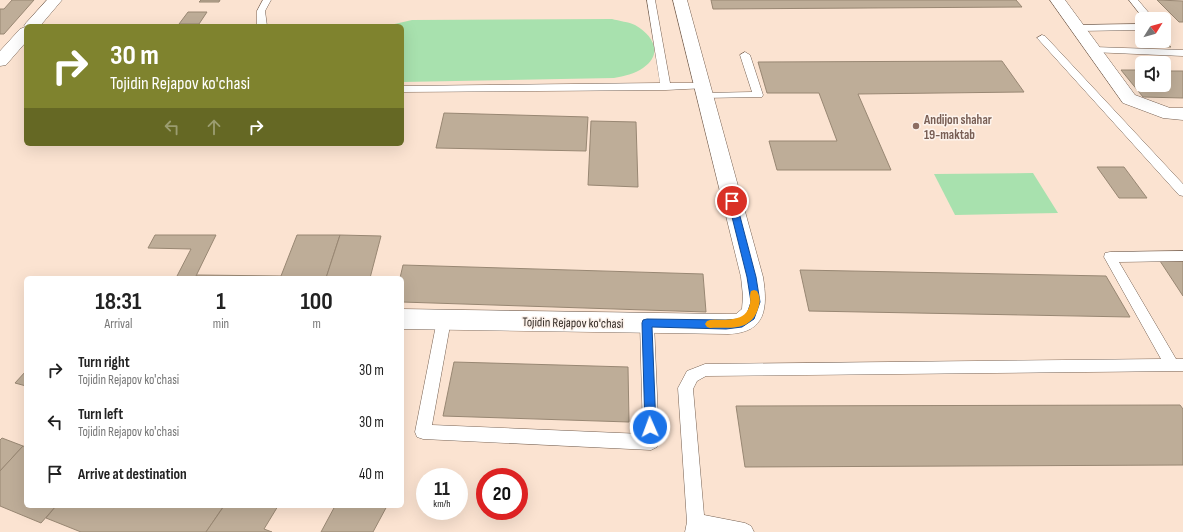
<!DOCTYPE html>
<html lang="en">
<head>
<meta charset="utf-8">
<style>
	:root { --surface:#fff; --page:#f2f2f2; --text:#222; --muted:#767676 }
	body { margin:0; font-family:"Sofia Sans Condensed",sans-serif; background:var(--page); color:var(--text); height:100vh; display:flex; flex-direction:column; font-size:15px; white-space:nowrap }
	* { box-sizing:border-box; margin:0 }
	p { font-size:13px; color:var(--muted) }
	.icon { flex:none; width:22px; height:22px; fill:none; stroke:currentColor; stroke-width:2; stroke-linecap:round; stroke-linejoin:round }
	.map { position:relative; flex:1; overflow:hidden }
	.panel { position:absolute; left:24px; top:276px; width:380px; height:232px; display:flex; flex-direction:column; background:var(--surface); border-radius:6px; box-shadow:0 4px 16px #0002 }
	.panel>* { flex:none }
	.top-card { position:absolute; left:24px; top:24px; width:380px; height:122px; border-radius:6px; box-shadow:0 4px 16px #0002; background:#7f832e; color:#fff; overflow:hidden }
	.needle { width:26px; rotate:53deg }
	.controls { position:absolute; left:1135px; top:12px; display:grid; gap:8px }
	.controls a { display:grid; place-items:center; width:36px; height:36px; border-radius:6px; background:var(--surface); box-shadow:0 4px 16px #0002; font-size:20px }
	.speed { position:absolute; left:416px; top:468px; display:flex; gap:8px; font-size:20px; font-weight:700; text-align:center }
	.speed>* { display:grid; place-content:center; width:52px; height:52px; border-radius:50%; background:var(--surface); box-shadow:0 4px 16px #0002; line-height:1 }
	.speed small { font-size:10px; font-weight:400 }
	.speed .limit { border:6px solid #d22; background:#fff; color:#111 }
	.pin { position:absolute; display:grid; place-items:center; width:34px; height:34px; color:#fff; margin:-17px; border:2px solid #fff; border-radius:50%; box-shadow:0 1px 4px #0007 }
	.me { position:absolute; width:44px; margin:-22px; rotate:358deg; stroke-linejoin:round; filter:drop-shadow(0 0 3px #0008) }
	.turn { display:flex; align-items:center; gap:14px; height:84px; padding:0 20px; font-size:18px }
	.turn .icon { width:52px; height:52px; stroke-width:2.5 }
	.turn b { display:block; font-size:28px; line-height:34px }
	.lanes { display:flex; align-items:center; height:38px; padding:0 20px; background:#0003; justify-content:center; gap:20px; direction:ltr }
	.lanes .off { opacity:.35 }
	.eta { display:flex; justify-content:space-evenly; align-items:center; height:68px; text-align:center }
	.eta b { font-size:24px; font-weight:700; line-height:28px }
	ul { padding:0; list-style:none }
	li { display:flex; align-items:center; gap:12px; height:52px; padding:0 20px }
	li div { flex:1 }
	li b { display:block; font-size:15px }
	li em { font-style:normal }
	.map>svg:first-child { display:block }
	.green { fill:#a8e1ae }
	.building { fill:#bead98; stroke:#988773 }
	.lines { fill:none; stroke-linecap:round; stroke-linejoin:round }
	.service-casing { stroke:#766152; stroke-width:1 }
	.minor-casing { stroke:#766152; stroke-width:1 }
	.service { fill:#fff; fill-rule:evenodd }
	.minor { fill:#fff; fill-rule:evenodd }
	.route { fill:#1a73e8; stroke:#114b97 }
	.slow { fill:#f59e0b }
	.education-dot { fill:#8d6e63; stroke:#fdf3ec; stroke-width:1.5 }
	.labels { text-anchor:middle; stroke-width:3; stroke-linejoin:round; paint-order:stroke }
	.education-label { font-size:13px; font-weight:bold; fill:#785e54; stroke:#fdf3ec; text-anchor:start }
	.street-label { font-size:13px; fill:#332a24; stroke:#fdf3ec }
</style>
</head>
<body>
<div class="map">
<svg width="1183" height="532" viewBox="0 0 1183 532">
	<rect width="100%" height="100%" fill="#fbe3d1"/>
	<g class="green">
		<path d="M612,19C619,21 629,22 635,25C653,35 664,54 643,68C635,74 624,76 614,78L402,82V26H386L412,20Z"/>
		<path d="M1033,173L1058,213L955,215L934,174Z"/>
	</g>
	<g class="building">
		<path d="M12,0H34L4,34H0V9H4Z"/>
		<path d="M201,0H220L219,2H199Z"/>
		<path d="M711,0H1016L1022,7L713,9Z"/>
		<path d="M1157,0L1183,1V22H1179Z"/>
		<path d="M188,12H207L199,24H179Z"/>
		<path d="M1164,40L1171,47H1153L1147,41H1164Z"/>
		<path d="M1002,61L1024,92L858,94L891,170H777L769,141H837L819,93H767L758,62Z"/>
		<path d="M1121,70H1142V85H1164V71H1183V98L1143,97Z"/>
		<path d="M444,113L588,117L586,151L436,148Z"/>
		<path d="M591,121L636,122L638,187L588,185Z"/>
		<path d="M1097,167H1124L1147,198H1119Z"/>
		<path d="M155,235H216L195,278H176L191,249L148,248Z"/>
		<path d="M297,235H340L326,278H195L197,275L281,276Z"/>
		<path d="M340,235L381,236L370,278H326Z"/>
		<path d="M1160,261H1183V296Z"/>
		<path d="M403,265L703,274L706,312L402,302V278H400Z"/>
		<path d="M800,270L1106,276L1130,317L809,311Z"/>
		<path d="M454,362L628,367L629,422L443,416Z"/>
		<path d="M26,371V386L15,383Z"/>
		<path d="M1180,405L1183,409V465L745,467L736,406Z"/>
		<path d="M2,438L23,446L0,471V440Z"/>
		<path d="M23,446L26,447V506H56L41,523L0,506V471Z"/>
		<path d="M56,506H220L223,507L206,532H81L46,518Z"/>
		<path d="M224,506H278L264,529L272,532H206Z"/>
		<path d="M335,506H387L373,532H321Z"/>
	</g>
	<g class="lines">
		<defs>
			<g id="service">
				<path d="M263,0H271L265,11L267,26H257V11Z"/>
				<path d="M647,0H655L670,83H702L707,86L706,88L666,90L402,92V86L660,83Z"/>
				<path d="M1129,0H1138L1154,19H1144Z"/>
				<path d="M1142,24V30L1078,31L1073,28L1078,25Z"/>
				<path d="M1042,35L1045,36L1183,184V196L1179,195L1039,40L1037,38Z"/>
				<path d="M1094,47L1183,50V56L1091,52L1089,50Z"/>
				<path d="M745,52L750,55L763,95L762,97L701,98L700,96L705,93L752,92L740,55Z"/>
				<path d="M1183,251V261L1119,262L1176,359H1183V371L706,376L697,381L693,389L704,515L745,523L751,526L754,532H685L687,522L678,388L687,371L705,364L1161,359L1104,257L1105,253L1110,252Z"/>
				<path d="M444,314L449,316L451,320L432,425L643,434L640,323L642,319L647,317L652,319L654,323L659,442L657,447L651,450L423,439L417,437L415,432L437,320L439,316Z"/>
			</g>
			<g id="minor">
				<path d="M47,0H62L40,26H26V42L6,65L0,66V51L20,29L25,27L24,26L26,23Z"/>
				<path d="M673,0H687L763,277C768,308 766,333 728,334L402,329V309L726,314H736L742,309L743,296L741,277Z"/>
				<path d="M1050,0H1065L1135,95L1170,108H1183V120L1163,118L1123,103Z"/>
			</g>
		</defs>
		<use href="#service" class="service-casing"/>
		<use href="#minor" class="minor-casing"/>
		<use href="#service" class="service"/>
		<use href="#minor" class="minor"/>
	</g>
	<path class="route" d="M732,198L736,201L756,277L760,302L754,319L742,327L726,329L652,327L656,427L654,430L650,432L646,430L645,427L642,323L643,320L647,319L726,320L740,319L747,314L751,302L747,277L728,201Z"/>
	<path class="slow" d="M754,290L757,291C761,298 760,303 758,309C750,332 730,327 710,328L707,327L705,324L707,321L710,320C726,319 746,323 750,304C751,299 749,296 751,291Z"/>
	<circle class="education-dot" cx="916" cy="126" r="4"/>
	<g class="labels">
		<g class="education-label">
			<text x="924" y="124">Andijon shahar<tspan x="924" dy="15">19-maktab</tspan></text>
		</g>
		<g class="street-label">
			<text transform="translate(573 322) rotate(1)" y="5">Tojidin Rejapov ko'chasi</text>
		</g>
	</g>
</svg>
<div class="controls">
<a><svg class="needle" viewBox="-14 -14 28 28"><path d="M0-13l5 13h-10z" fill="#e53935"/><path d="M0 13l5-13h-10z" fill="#767676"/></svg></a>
<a><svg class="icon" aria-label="sound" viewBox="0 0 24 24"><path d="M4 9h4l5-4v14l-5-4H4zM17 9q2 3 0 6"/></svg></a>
</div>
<div class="speed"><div>11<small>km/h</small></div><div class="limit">20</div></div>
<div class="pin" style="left:732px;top:201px;background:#d93025"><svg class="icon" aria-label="arrive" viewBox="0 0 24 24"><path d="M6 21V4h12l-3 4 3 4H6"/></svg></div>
<svg class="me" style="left:650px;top:427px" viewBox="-20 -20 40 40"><circle r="17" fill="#1a73e8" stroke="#fff" stroke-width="3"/><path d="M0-11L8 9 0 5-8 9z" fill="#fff"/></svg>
<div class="top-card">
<div class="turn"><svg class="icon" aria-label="right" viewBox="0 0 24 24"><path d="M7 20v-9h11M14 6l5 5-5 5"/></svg><div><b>30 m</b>Tojidin Rejapov ko'chasi</div></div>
<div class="lanes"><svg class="icon off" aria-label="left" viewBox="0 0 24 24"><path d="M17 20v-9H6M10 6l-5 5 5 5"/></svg><svg class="icon off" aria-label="ahead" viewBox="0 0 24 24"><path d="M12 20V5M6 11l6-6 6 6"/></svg><svg class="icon" aria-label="right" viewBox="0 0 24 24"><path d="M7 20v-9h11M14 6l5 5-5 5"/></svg></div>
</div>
<section class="panel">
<div class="eta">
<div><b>18:31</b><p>Arrival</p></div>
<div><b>1</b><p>min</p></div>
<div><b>100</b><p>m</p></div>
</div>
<ul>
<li><svg class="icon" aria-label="right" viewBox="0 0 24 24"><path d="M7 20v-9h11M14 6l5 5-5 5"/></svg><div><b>Turn right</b><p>Tojidin Rejapov ko'chasi</p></div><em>30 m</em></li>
<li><svg class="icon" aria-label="left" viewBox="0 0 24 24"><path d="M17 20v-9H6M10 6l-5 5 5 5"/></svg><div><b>Turn left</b><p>Tojidin Rejapov ko'chasi</p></div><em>30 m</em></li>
<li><svg class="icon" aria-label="arrive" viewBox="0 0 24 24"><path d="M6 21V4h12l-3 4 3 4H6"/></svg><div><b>Arrive at destination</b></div><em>40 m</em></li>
</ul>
</section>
</div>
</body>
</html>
